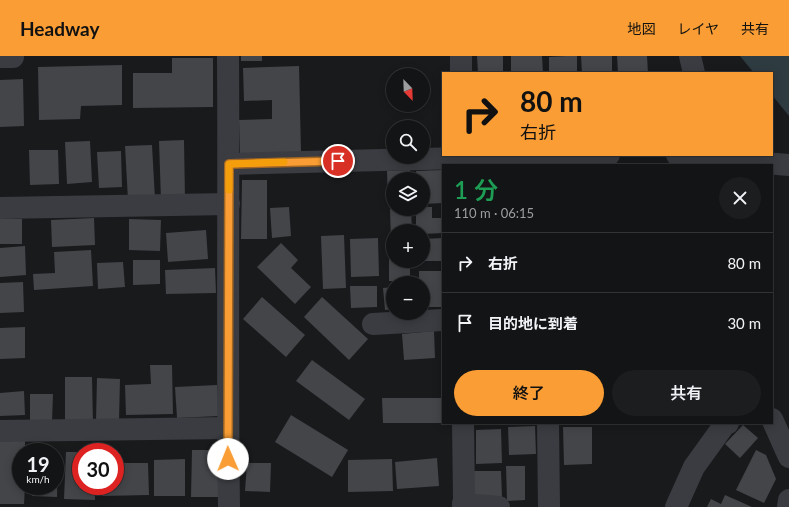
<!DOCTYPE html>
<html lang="ja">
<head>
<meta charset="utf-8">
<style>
	:root { --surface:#131415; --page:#1c1d1e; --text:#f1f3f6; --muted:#9d9ea0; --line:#323334; --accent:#f99d34 }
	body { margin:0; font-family:Lato,"Noto Sans JP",sans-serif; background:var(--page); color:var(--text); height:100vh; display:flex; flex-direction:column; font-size:15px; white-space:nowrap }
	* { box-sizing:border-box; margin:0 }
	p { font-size:13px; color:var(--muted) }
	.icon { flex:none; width:22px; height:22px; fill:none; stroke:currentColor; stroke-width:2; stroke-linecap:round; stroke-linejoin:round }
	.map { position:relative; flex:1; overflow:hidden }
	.side { position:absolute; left:442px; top:108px; width:331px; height:260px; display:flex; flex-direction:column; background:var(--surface); border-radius:0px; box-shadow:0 2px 10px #0003,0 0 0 1px var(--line) }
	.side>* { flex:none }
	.banner { position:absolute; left:442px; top:16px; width:331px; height:84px; border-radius:0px; box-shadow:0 2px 10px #0003,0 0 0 1px var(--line); background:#f99d34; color:#111; overflow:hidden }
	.needle { width:26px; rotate:157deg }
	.buttons { position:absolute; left:386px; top:12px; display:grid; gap:8px }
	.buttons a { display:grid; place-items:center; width:44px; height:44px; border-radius:50%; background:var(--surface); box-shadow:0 2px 10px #0003,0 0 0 1px var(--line); font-size:20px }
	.speed { position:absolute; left:12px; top:387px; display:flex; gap:8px; font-size:20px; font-weight:700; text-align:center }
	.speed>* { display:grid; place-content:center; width:52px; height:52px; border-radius:50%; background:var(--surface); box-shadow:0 2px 10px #0003,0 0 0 1px var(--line); line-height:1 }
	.speed small { font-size:10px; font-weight:400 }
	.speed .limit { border:6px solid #d22; background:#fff; color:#111 }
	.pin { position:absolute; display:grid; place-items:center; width:34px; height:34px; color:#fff; margin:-17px; border:2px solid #fff; border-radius:50%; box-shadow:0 1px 4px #0007 }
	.me { position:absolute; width:44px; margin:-22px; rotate:359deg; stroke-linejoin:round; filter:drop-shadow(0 0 3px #0008) }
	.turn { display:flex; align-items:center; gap:14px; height:84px; padding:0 12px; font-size:18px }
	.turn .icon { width:52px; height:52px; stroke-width:2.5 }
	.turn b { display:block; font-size:28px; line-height:34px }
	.round { display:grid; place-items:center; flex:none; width:42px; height:42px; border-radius:21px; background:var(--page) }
	.overview { display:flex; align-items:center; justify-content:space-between; height:68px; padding:0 12px }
	h1 { font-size:24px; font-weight:600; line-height:30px; color:#1e9e55 }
	.primary-button { display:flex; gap:8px; margin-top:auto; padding:8px 12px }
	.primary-button a { flex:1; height:46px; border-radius:24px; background:var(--accent); color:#111; font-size:16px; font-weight:600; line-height:46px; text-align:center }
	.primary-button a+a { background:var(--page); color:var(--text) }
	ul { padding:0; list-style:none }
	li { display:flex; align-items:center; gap:12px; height:60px; padding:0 12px; border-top:1px solid var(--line) }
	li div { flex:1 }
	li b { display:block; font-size:15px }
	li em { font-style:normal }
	header { display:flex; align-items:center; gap:24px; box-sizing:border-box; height:56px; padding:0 20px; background:var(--accent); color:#111 }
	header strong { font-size:19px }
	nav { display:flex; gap:22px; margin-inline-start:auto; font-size:14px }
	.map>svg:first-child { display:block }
	.water { fill:#2e3b41 }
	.building { fill:#434549 }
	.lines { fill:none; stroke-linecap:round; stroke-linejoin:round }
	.minor { stroke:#3a3c41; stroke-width:22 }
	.route-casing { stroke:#a26622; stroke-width:10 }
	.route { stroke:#f99d34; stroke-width:7 }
	.slow { stroke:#f59e0b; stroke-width:7 }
</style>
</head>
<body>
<header>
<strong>Headway</strong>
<nav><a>地図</a><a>レイヤ</a><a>共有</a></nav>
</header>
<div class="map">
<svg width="789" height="451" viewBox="0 0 789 451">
	<rect width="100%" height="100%" fill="#191a1c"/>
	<path class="water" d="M740,0H789V60L772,39V17H754Z"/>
	<g class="building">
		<rect x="241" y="0" width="21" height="5"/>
		<path d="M477,0H503V17H478Z"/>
		<path d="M511,0H542L543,17H511Z"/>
		<path d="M566,0H577V17H549V1Z"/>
		<path d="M581,0H612V17H582Z"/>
		<path d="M617,0H647L648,17H618Z"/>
		<path d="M172,2H213V51L133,52V17H172Z"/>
		<path d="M122,9V49L81,50L80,63L39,64L38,11Z"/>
		<path d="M299,10L301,96L240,98L239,64L272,63V44L244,45L243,12Z"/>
		<path d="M23,23L24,70L0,71V24Z"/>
		<path d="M184,84L185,143L161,144L159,85Z"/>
		<path d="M90,85L92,126L67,128L65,86Z"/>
		<path d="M152,89L155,143L128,144L125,90Z"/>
		<path d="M29,94H58L59,128L30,129Z"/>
		<path d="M121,95L122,131L99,132L97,96Z"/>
		<path d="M410,114V123H393V148H388L387,115Z"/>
		<path d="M443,114V147L423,148V123H417L416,115Z"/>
		<path d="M242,124H267V183H241Z"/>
		<path d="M289,151L291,180L272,182L270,152Z"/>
		<path d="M423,151H432V162H443V177L423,178V175H416V153H423Z"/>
		<path d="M390,153H411L412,175H393V186H391Z"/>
		<path d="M94,162L95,189L52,191L51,164Z"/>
		<rect x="0" y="163" width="22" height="25"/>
		<path d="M129,163L161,164L160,195L129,194Z"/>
		<path d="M206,174L208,203L168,206L166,177Z"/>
		<path d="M344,179L346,232L323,233L321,180Z"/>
		<path d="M378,182L379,220L351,221L350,183Z"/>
		<path d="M443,182V205H423V183Z"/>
		<path d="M281,187L298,204L291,212L311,231L295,248L257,211Z"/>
		<path d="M25,190L26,219L0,221V192Z"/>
		<path d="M389,192H393V205H410V225H389Z"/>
		<path d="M91,194L93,230L34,234L33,218L55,217L54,196Z"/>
		<path d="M133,204H160V228L133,229Z"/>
		<path d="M123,206L125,231L98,233L97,207Z"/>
		<path d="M215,212L216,237L166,238L165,214Z"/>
		<path d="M419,215H443V251H423V227H419Z"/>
		<path d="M23,226L24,256L0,257V227Z"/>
		<path d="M350,230H377V251L351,252Z"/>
		<path d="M393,231V253L385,254L383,232Z"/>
		<path d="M262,241L305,279L286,301L243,263Z"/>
		<path d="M322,241L368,283L349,304L304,261Z"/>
		<path d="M25,271V302L0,303V272Z"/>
		<path d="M434,275L435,302L404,304L402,278Z"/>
		<path d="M312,304L365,343L349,364L296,325Z"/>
		<path d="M150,309H172L173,358L126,359L125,329L151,328Z"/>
		<path d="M65,321H92L93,367H65Z"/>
		<path d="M97,322L120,323L119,365H96Z"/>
		<path d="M217,329L219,360L177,362L175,331Z"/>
		<path d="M24,335L25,359L0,360V337Z"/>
		<path d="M30,338H53L52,366H30Z"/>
		<path d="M382,342H443V367H383Z"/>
		<path d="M291,359L348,394L332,421L275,386Z"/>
		<path d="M743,369L758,382L740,402L725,388Z"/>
		<path d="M535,370L536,398L509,399L508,371Z"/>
		<path d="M563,371H592V408L564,409Z"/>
		<path d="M501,373L502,407L476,408V374Z"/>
		<path d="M0,384H25V396H21V430H25L24,448H0Z"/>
		<path d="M192,394H220V441H191Z"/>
		<path d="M756,394L766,399L776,423L764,447L736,434Z"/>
		<path d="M66,396H81V430H95V444L64,443Z"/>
		<path d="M55,399H58L57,441L32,440V430H55Z"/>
		<path d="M437,402L439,430L397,433L395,406Z"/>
		<path d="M185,403V440H154V404Z"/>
		<path d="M392,403L393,435L348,436V404Z"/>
		<path d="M115,407H148L149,439L102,440V430H115Z"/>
		<path d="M247,407H271L270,436L245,435Z"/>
		<path d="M506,410H525V444L507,445Z"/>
		<path d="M470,415H501L502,441L470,442Z"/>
		<path d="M725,439L752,451H707L711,443L721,448Z"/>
	</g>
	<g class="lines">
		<g class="minor">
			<path d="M228,0C229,150 227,301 229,451"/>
			<path d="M461,0V17"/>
			<path d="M690,0L694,17"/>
			<path d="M0,1H13"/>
			<path d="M677,99L712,105L727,104L789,109"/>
			<path d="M229,108L462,102L609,99"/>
			<path d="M0,152L229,148"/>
			<path d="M373,268L443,264"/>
			<path d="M772,363L789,401"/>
			<path d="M463,367L464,442L463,451"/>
			<path d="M548,367L549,451"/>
			<path d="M0,375L228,372"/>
			<path d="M463,448L499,451"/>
			<path d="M676,451L694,411L725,368L728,367"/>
			<path d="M788,451L789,444"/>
		</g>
	</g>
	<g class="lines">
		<defs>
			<path id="route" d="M228,403L229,108L338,105"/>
		</defs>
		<use href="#route" class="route-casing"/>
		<use href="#route" class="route"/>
		<path class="slow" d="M229,134V108L284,106"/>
	</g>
</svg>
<div class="buttons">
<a><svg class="needle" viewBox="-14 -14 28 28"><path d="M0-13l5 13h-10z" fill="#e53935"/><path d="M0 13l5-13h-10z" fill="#9d9ea0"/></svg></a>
<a><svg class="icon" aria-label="search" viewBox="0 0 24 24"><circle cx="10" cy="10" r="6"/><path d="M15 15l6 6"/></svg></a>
<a><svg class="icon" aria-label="layers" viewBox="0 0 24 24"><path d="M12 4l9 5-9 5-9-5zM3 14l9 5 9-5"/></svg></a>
<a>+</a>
<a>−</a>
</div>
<div class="speed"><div>19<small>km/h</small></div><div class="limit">30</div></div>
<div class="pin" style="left:338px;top:105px;background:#d93025"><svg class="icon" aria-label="arrive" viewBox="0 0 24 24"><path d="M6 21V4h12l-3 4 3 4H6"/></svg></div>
<svg class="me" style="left:228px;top:403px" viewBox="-20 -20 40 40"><circle r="19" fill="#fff"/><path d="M0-13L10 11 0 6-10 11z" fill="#f99d34"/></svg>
<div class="banner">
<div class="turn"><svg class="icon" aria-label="right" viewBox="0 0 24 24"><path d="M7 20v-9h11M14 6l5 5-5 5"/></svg><div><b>80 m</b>右折</div></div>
</div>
<section class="side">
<div class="overview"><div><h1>1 分</h1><p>110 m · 06:15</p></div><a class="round"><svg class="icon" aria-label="close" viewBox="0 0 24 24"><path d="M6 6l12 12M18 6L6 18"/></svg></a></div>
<ul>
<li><svg class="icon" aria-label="right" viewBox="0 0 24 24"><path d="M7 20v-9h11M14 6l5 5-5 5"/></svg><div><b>右折</b></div><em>80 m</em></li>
<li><svg class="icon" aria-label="arrive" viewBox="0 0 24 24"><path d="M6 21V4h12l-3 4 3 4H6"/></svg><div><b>目的地に到着</b></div><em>30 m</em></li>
</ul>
<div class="primary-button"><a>終了</a><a>共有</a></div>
</section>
</div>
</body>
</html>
